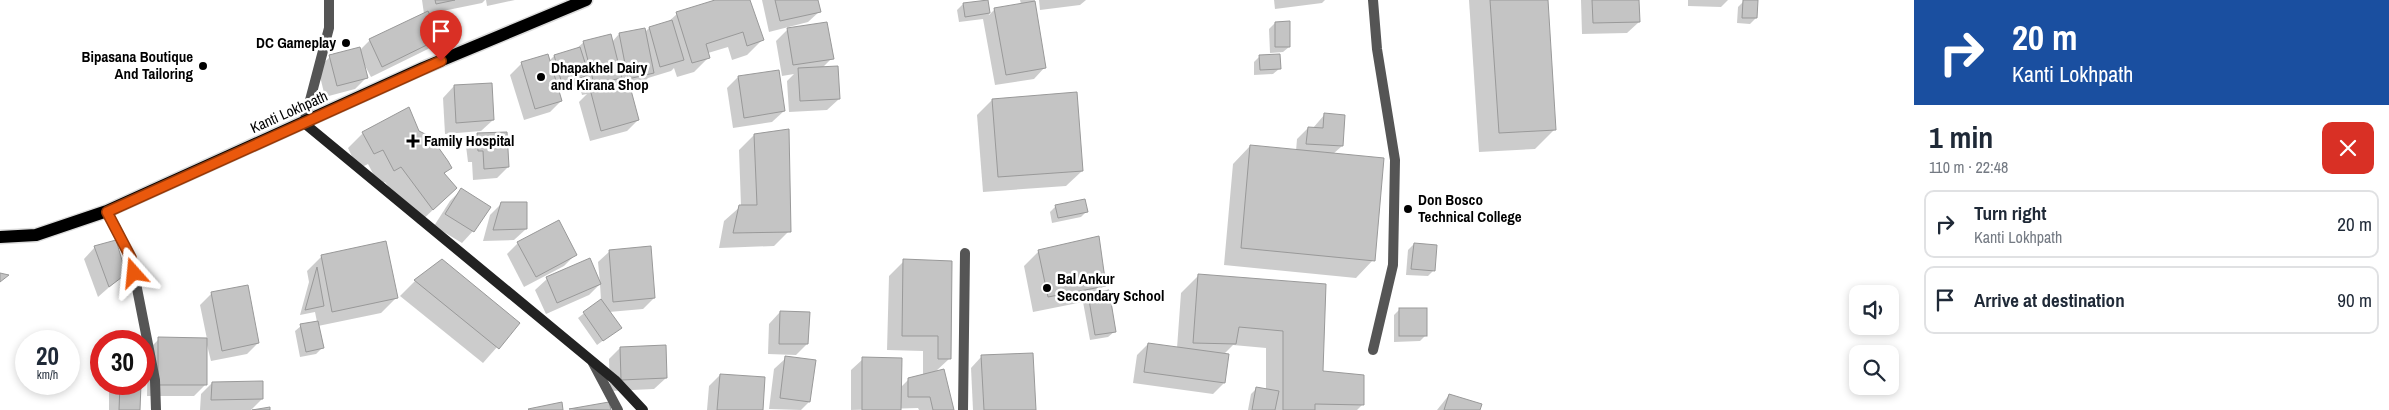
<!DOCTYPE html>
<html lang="en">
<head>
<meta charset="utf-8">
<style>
	:root { --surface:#fff; --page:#f6f6f7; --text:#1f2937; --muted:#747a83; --line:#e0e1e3 }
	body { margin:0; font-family:"Archivo Narrow",sans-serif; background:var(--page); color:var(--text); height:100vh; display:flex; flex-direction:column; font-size:19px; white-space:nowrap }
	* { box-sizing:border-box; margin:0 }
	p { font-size:16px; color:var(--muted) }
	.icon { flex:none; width:28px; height:28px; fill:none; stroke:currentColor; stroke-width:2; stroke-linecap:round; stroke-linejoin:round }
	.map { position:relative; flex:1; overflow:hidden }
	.drawer { display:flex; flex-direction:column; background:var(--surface); width:475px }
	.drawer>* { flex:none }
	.banner { background:#1a4fa0; color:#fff; overflow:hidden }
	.controls { position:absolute; left:1849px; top:285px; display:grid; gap:10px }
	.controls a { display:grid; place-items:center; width:50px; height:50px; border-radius:10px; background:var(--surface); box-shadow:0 2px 8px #0003; font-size:25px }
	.speed { position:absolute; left:15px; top:330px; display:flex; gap:10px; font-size:25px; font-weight:700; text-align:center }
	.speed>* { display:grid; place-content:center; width:65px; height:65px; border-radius:50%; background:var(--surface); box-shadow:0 2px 8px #0003; line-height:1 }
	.speed small { font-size:12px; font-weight:400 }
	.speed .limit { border:8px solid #d22; background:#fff; color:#111 }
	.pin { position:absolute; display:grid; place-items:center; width:42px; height:42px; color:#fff; margin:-51px -21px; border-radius:50% 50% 50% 0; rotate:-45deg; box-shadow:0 0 5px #0007 }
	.pin .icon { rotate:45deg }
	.me { position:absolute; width:55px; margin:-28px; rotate:342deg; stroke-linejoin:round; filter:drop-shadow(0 0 4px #0008) }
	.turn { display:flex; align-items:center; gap:18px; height:105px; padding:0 15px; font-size:22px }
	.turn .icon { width:65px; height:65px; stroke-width:2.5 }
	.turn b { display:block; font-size:35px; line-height:42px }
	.round { display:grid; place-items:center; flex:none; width:52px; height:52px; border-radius:10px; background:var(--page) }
	.summary { display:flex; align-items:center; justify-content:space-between; height:85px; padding:0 15px }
	h1 { font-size:30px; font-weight:700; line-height:38px }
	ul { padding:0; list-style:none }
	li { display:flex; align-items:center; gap:15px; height:68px; margin:0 10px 8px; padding:0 5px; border:2px solid var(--line); border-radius:10px }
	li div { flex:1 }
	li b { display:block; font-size:19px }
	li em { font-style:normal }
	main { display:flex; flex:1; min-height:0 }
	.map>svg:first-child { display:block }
	.shadow { fill:#0003 }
	.building { fill:#c4c4c4; stroke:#999 }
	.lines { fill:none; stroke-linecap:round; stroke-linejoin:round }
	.primary-casing { stroke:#dbdbdb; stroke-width:15 }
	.street { stroke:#555; stroke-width:10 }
	.secondary { stroke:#222; stroke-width:10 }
	.primary { stroke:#000; stroke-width:12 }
	.route-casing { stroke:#983908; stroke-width:12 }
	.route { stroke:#ea580c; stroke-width:9 }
	.poi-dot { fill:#000; stroke:#fff; stroke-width:2 }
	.labels { text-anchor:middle; stroke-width:5; stroke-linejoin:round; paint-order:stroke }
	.poi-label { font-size:15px; font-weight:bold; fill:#000; stroke:#fff; text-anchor:start }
	.street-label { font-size:15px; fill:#000; stroke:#fff }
</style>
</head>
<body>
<main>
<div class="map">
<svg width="1914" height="410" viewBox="0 0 1914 410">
	<rect width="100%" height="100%" fill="#fff"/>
	<g class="shadow">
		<path d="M422,0H485L482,3L428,14L440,37L428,49L371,77L363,62L366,78L355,89L325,97L318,68L330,57L359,51L370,40L424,14Z"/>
		<path d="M486,0H515L487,6Z"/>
		<path d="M719,0H749L762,40L747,55L732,60L728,47L708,53L709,57L694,72L677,77L674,68L671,71L648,78L642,84L629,87L638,120L627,131L590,141L579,102L587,94L582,95L579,83L576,86L558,92L561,101L550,112L524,120L510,75L522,63L549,61L554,56L576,49L584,42H612L619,34L645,32L649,28L668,22L677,14Z"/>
		<path d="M762,0H817L820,11L808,22L769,32Z"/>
		<path d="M987,0L989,15L995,9L1021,4L1020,0H1035L1034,2L1045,67L1034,79L995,85L983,19L959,22L957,10L963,4Z"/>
		<path d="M1039,0H1086L1080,5L1040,10Z"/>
		<path d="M1274,0H1325L1322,3L1275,9Z"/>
		<path d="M1469,0H1547L1555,129L1535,149L1479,152Z"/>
		<path d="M1581,0H1638L1639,22L1627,33L1582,34Z"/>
		<path d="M1688,0H1728L1721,7L1688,6Z"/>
		<path d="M1744,1L1756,18L1750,24L1737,23L1738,7Z"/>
		<path d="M1275,23L1289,47L1283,52L1270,53L1269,29Z"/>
		<path d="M787,30L832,58L822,68L839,99L827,110L789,112L787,81L794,74L782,76L776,41Z"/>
		<path d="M1260,56L1279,69L1273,74L1254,75V62Z"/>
		<path d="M778,71L784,111L772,122L733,128L727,88L738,77Z"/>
		<path d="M454,86L493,120L481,131L445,134L443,98Z"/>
		<path d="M992,100L1082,171L1066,186L983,192L977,115Z"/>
		<path d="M1325,114L1342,146L1333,154L1373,260L1356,278L1224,265L1233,164L1250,146L1296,151L1297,139L1308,128H1313Z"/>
		<path d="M418,132L450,168L444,174L456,188L418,224L385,182L379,185L368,164L358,169L348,148L363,133Z"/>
		<path d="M478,135L508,167L497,178L473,180L472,162H468L466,146Z"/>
		<path d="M754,135L789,231L774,246L719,248L724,221L741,206L739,150Z"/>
		<path d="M461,190L473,231L462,243L434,226L450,201Z"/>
		<path d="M502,203L526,229L514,240L483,241L490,215Z"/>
		<path d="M1056,206L1087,211L1081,217L1052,223L1050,212Z"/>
		<path d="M518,243L576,254L564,266L524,287L507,254Z"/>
		<path d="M1414,244L1433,271L1428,276L1406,275L1408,250Z"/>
		<path d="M95,247L124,274L98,297L84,259Z"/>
		<path d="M610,251L654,298L643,309L609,312L620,328L597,345L578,318L601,300L600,284L589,295L546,314L535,290L547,279L600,283L598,262Z"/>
		<path d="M1039,251L1104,285L1096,294L1114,332L1108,337L1090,340L1083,302L1033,312L1024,266Z"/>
		<path d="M322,256L396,298L381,313L318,326L322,348L316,354L300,357L295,331L301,326L317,322L315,312L300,315L309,282L307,271Z"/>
		<path d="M442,261L518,323L483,363L400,296L415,281Z"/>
		<path d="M904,261L949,359L935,372L953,410H919L918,408L851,410V370L863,359L900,388L909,379L923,376V351L887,350L889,276Z"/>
		<path d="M1198,276L1325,285L1321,372L1362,405L1357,410H1248L1251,394L1257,388L1266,390V348L1233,345L1223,355L1224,383L1213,394L1133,383L1137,355L1148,344L1177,348L1181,293Z"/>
		<path d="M212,293L258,343L247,354L211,361L206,341L205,385L194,396H147L148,350L159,339H207L200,305Z"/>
		<path d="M1399,310L1426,335L1420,341L1394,342V315Z"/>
		<path d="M780,312L807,344L796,355L768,354L769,324Z"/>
		<path d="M620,348L666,378L654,389L610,391L609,359Z"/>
		<path d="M982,356L1034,410H973L971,368Z"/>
		<path d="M786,358L809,402L801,410L769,409L774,369Z"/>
		<path d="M720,375L762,410H707L709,386Z"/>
		<path d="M212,383L262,399L251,410H200L201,394Z"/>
		<path d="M116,384H139V410H109V391Z"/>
		<path d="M1449,395L1479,410H1437Z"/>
		<path d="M608,403L609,410H572Z"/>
	</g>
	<g class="building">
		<path d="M435,0H455L436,4Z"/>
		<path d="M715,0H750L764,40L747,46L743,32L706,44L710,58L692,63L676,12Z"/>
		<path d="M775,0H818L821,12L780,21Z"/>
		<path d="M988,0L990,13L965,17L963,3Z"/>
		<path d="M1490,0H1548L1556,130L1499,133Z"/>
		<path d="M1592,0H1639L1640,22L1593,23Z"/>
		<path d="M1743,0H1758L1757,18H1742Z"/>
		<path d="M1035,1L1046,68L1006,75L994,8Z"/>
		<path d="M428,11L441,38L382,67L369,39Z"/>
		<path d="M672,20L684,60L660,67L649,27Z"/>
		<path d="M1290,21V47H1275V22Z"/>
		<path d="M827,22L834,59L793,65L787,28Z"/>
		<path d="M645,28L654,73L628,79L619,33Z"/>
		<path d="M611,34L622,78L594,84L583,41Z"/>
		<path d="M360,47L368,78L337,86L329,55Z"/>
		<path d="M580,47L589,75L562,84L554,55Z"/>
		<path d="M548,54L562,101L535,109L521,62Z"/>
		<path d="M1280,54L1281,69L1260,70L1259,55Z"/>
		<path d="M838,66L840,99L800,101L798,68Z"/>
		<path d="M779,70L785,111L744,118L738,76Z"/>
		<path d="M628,79L639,120L601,131L590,89Z"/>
		<path d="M492,83L494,120L456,123L454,85Z"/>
		<path d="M1077,92L1083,171L998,177L992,99Z"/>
		<path d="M409,107L419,131L431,137L448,161L452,168L444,173L457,188L433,210L401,167L394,171L383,150L374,154L362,132Z"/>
		<path d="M1324,113L1345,115L1343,146L1306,144L1308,127L1323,128Z"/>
		<path d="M789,129L791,232L733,233L739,205H757L754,134Z"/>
		<path d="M507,132L509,167L484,169L483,151H478L477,133Z"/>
		<path d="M1250,145L1384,158L1375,261L1241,248Z"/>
		<path d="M461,188L491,207L474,232L445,214Z"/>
		<path d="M1085,199L1088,212L1058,218L1055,205Z"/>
		<path d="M501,202H527V229L493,230Z"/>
		<path d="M559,220L577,255L536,277L517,242Z"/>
		<path d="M1099,236L1106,286L1048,297L1038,250Z"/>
		<path d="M116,240L126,274L109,287L94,246Z"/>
		<path d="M386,241L398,298L332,312L321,255Z"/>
		<path d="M1414,243L1437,245L1435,271L1411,269Z"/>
		<path d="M651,246L655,298L613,302L609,250Z"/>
		<path d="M590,258L601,284L557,303L546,277Z"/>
		<path d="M442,259L520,323L499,349L414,280Z"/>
		<path d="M903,259L952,261L951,359H938V336H902Z"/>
		<path d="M317,267L324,306L305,310Z"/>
		<path d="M0,273L9,275L0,282Z"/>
		<path d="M1198,274L1326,284L1323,371L1364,375V405L1315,404V410H1283V331L1239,327L1236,344L1193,343Z"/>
		<path d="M248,285L259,343L222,351L211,292Z"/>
		<path d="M1109,290L1116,332L1095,335L1088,294Z"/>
		<path d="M601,299L622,328L603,341L583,312Z"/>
		<rect x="1399" y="308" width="28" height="28"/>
		<path d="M780,311L810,312L808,344H779Z"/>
		<path d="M318,321L324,348L306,352L300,324Z"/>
		<path d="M158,337L207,338V385H158Z"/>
		<path d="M1148,343L1229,354L1225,383L1144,372Z"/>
		<path d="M666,345L667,378L621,380L620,347Z"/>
		<path d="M1033,353L1036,410H984L981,355Z"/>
		<path d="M785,356L816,360L810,402L780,398Z"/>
		<path d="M862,357L902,358L901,410H862Z"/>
		<path d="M944,369L954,410H933L930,397H908V378Z"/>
		<path d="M720,374L765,377L763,410H717Z"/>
		<path d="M263,381V399L211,400L212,382Z"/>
		<path d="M120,384H141L140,410H119Z"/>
		<path d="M1256,387L1279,391L1275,410H1252Z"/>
		<path d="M1449,394L1482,404L1480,410H1444Z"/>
		<path d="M562,402L563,410H529L528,409Z"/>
		<path d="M609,402L611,410L569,409Z"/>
		<path d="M270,407V410H252Z"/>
	</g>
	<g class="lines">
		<defs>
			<path id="primary" d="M0,237L36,235L107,211L423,68L586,0"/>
		</defs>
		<use href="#primary" class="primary-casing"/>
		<g class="street">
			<path d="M304,123L329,28V0"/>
			<path d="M107,211L131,258L155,380L156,410"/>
			<path d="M1373,350L1393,265L1395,160L1377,49L1373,0"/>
			<path d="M593,363L618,410"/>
			<path d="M963,410L965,253"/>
		</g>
		<path class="secondary" d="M304,123L615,380L643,410"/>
		<use href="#primary" class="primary"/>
	</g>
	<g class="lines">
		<defs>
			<path id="route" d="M134,273L131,258L107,212L441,61"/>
		</defs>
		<use href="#route" class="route-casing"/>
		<use href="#route" class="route"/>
	</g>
	<g class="poi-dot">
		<circle cx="346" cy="43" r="5"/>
		<circle cx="203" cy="66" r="5"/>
		<circle cx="541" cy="77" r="5"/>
		<path d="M410.5 133.5h5v5h5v5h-5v5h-5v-5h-5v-5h5z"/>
		<circle cx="1408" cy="209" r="5"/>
		<circle cx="1047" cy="288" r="5"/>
	</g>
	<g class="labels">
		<g class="poi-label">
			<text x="336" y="48" text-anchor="end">DC Gameplay</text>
			<text x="193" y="62" text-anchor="end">Bipasana Boutique<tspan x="193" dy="17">And Tailoring</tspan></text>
			<text x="551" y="73">Dhapakhel Dairy<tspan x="551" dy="17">and Kirana Shop</tspan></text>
			<text x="424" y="146">Family Hospital</text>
			<text x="1418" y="205">Don Bosco<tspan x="1418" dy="17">Technical College</tspan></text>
			<text x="1057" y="284">Bal Ankur<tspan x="1057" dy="17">Secondary School</tspan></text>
		</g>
		<g class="street-label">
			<text transform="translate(289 112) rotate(-24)" y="5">Kanti Lokhpath</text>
		</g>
	</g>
</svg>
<div class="controls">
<a><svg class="icon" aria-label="sound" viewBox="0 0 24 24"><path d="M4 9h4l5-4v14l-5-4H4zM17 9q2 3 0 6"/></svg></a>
<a><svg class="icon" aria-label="search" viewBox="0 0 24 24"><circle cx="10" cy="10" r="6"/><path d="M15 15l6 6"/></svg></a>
</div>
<div class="speed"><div>20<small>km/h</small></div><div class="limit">30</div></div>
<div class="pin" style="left:441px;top:61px;background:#d93025"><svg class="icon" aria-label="arrive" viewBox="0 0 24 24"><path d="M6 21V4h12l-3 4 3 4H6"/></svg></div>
<svg class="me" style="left:134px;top:273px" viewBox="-20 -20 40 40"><path d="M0-17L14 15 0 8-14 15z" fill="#ea580c" stroke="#fff" stroke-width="4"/></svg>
</div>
<section class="drawer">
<div class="banner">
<div class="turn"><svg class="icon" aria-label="right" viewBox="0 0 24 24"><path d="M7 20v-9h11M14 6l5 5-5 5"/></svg><div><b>20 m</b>Kanti Lokhpath</div></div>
</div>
<div class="summary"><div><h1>1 min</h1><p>110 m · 22:48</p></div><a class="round" style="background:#d93025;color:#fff"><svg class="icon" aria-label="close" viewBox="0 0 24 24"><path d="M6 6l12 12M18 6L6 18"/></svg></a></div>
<ul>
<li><svg class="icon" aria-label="right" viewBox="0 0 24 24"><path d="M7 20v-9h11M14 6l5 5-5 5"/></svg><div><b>Turn right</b><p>Kanti Lokhpath</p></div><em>20 m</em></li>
<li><svg class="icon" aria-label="arrive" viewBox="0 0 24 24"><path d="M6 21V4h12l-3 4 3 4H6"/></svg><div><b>Arrive at destination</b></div><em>90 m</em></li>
</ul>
</section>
</main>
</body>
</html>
